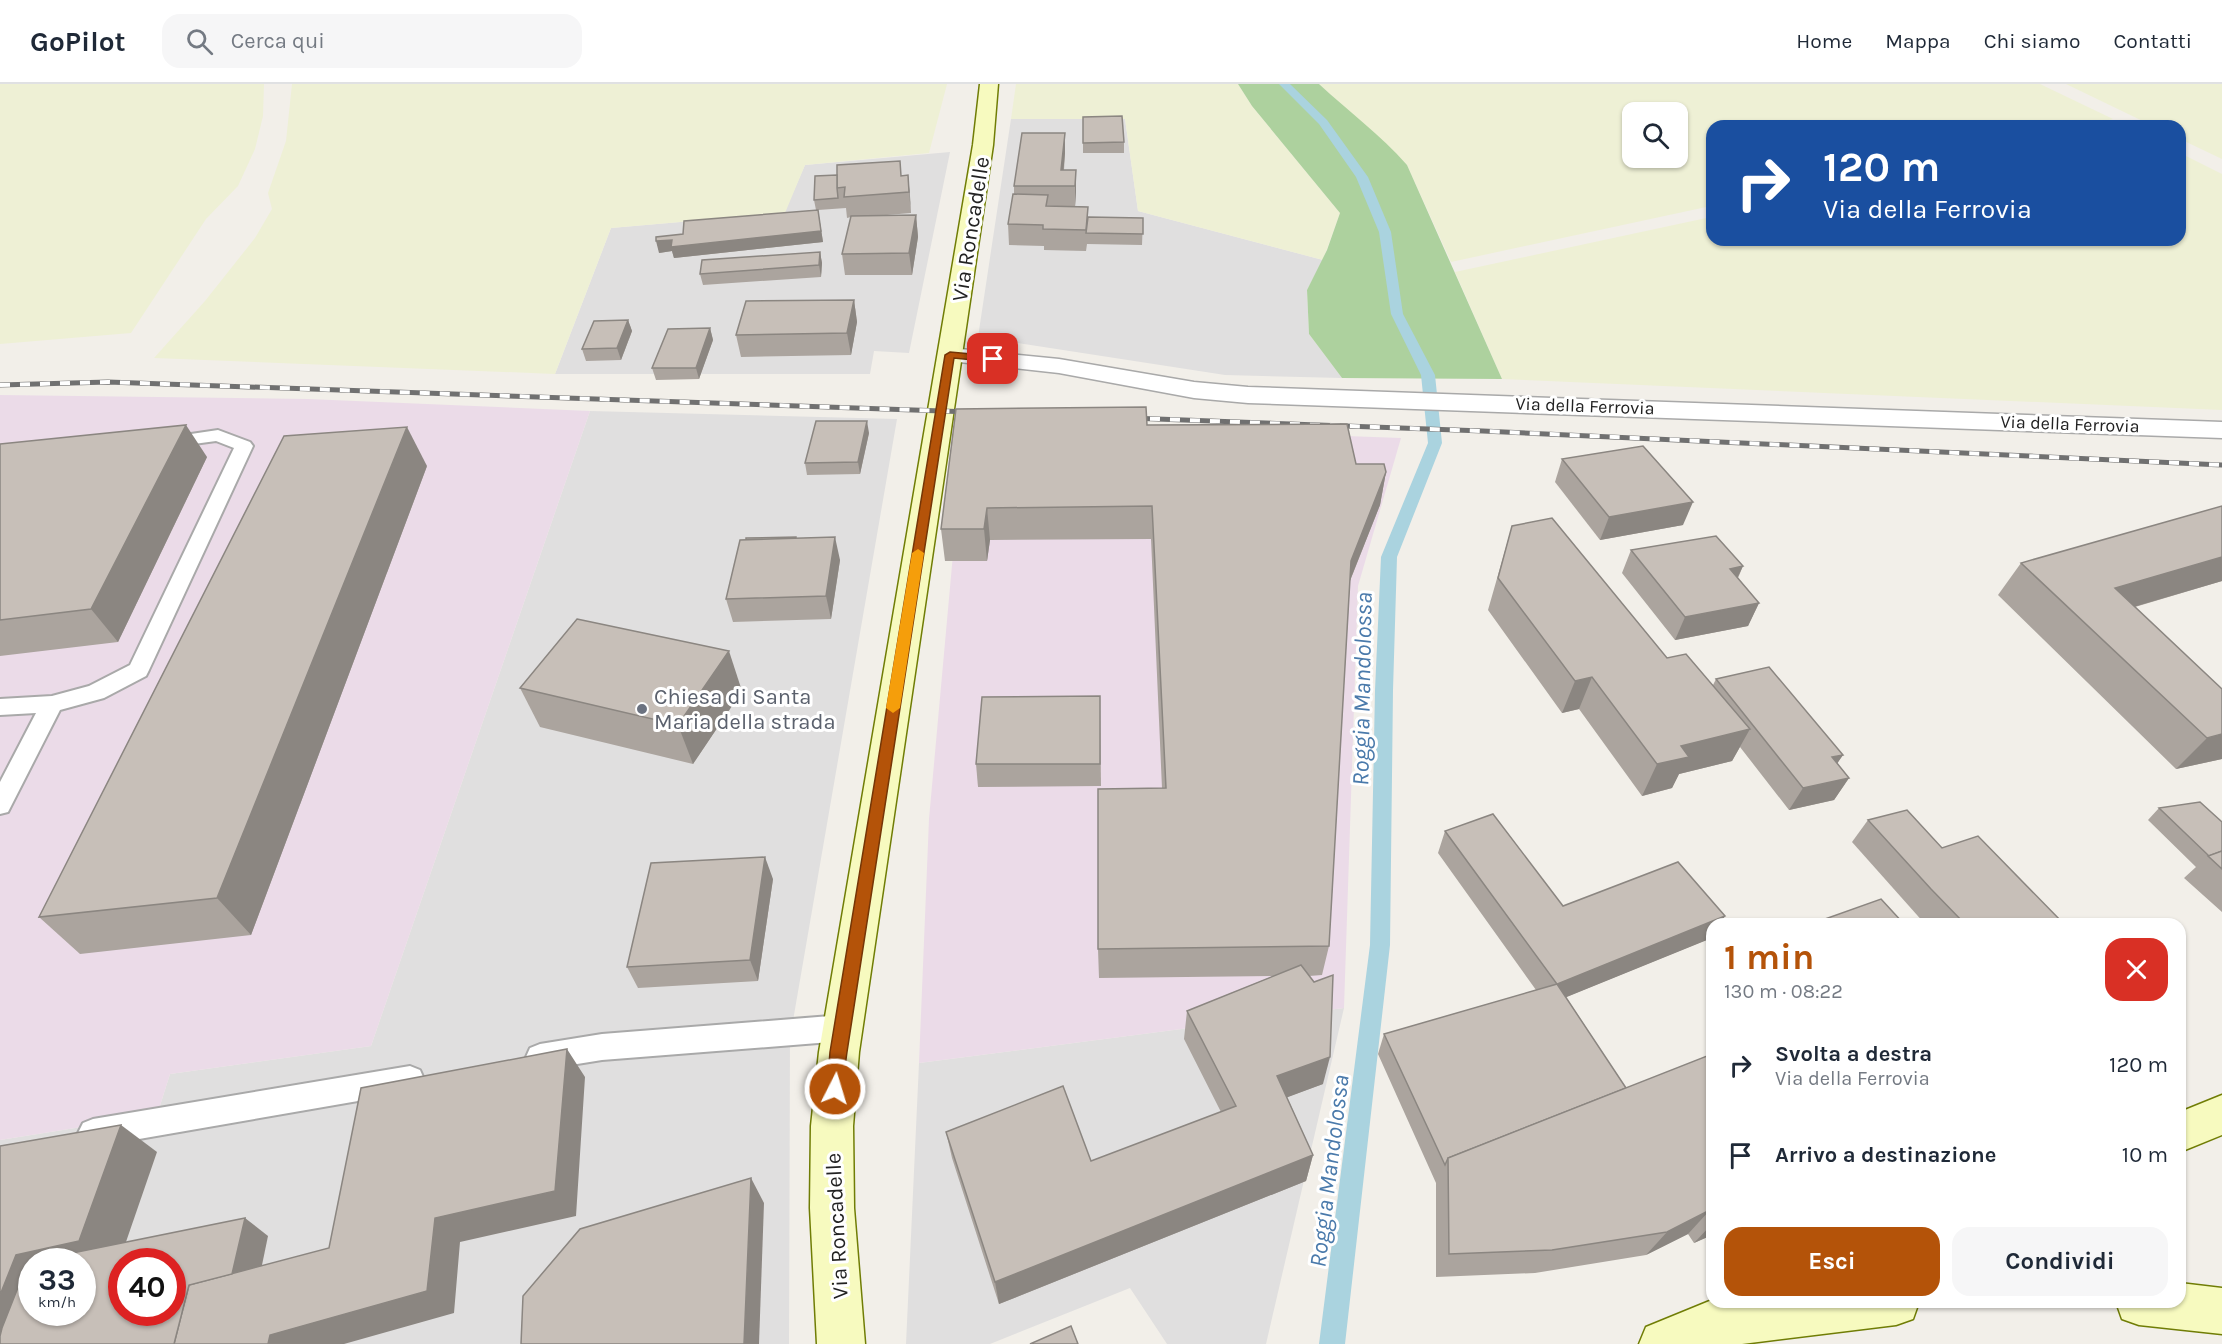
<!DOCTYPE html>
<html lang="it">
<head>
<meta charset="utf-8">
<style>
	:root { --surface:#fff; --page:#f6f6f7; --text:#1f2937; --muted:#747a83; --line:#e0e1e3; --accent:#b45309 }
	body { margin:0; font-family:Karla,sans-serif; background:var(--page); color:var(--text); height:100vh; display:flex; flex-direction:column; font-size:22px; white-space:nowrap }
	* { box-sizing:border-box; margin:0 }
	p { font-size:20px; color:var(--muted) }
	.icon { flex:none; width:33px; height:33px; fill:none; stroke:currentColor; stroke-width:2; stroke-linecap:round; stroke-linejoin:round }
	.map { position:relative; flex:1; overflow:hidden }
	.panel { position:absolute; left:1706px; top:834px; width:480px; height:390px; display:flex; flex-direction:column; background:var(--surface); border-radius:18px; box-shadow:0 2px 4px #0004 }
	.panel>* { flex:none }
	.hud { position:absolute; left:1706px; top:36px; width:480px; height:126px; border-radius:18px; box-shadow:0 2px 4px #0004; background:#1a4fa0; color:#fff; overflow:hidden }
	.buttons { position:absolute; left:1622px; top:18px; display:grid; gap:12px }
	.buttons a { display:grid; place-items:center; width:66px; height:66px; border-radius:12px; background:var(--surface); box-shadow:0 2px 4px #0004; font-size:30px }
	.speed { position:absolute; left:18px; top:1164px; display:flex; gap:12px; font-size:30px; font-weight:700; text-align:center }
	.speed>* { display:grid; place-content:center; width:78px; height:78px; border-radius:50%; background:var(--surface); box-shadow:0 2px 4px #0004; line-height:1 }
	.speed small { font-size:15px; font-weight:400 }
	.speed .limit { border:9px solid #d22; background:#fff; color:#111 }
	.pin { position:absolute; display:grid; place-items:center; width:51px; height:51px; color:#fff; margin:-26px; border-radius:12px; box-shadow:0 3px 9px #0006 }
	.me { position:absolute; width:66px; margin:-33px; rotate:5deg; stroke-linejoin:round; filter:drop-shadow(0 0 4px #0008) }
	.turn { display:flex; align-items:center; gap:21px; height:126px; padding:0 18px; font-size:27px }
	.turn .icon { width:78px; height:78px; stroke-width:2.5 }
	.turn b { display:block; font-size:42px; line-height:51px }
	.round { display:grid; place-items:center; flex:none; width:63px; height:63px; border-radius:18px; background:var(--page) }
	.headline { display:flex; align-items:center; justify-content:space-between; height:102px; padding:0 18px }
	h1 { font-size:36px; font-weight:700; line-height:45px; color:var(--accent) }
	.action { display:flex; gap:12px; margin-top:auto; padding:12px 18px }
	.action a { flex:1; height:69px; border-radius:18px; background:var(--accent); color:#fff; font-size:24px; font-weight:700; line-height:69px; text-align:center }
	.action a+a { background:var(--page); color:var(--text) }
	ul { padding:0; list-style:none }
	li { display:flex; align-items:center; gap:18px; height:90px; padding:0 18px }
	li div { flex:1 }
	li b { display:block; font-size:22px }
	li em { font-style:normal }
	header { display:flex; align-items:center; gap:36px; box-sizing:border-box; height:84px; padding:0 30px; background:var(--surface); border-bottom:2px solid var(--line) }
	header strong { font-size:28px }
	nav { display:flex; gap:33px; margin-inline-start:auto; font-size:21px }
	.search { width:420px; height:54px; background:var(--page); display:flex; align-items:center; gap:15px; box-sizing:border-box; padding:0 21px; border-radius:18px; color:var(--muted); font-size:22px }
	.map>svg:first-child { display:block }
	.residential { fill:#e0dfdf; fill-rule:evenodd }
	.industrial { fill:#ebdbe8 }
	.farmland { fill:#eef0d5; fill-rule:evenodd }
	.forest { fill:#add19e }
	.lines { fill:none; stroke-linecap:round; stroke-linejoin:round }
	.stream { fill:#aad3df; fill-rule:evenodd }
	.lane-casing { stroke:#a9a9a9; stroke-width:4 }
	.street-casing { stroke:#a9a9a9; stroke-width:3 }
	.secondary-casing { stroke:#707d05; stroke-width:3 }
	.lane { fill:#fff; fill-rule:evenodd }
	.street { fill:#fff; fill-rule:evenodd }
	.secondary { fill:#f7fabf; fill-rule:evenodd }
	.rail-casing { stroke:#707070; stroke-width:5 }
	.rail { stroke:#fff; stroke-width:4; stroke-dasharray:10; stroke-linecap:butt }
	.wall { fill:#aba49e }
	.shaded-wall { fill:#8b8681 }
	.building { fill:#c7bfb8; stroke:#8b8681; stroke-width:1.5; fill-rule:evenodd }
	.route { fill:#b45309; stroke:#753606; stroke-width:1.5 }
	.slow { fill:#f59e0b }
	.worship-dot { fill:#6b7280; stroke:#fff; stroke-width:2 }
	.labels { text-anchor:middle; stroke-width:6; stroke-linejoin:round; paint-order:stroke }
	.far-street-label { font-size:18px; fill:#222; stroke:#fff }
	.street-label { font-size:22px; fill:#222; stroke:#fff }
	.worship-label { font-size:22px; fill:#5b616d; stroke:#fff; text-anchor:start }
	.water-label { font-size:24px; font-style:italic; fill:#4a7aab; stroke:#fff }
</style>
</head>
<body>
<header>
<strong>GoPilot</strong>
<div class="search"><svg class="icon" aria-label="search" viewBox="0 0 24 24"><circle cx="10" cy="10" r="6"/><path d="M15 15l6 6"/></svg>Cerca qui</div>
<nav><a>Home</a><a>Mappa</a><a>Chi siamo</a><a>Contatti</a></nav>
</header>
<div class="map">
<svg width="2222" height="1260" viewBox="0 0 2222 1260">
	<rect width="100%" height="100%" fill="#f2efe9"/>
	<g class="residential">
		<path d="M1011,35H1125L1138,127L1323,176L1307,206L1309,250L1342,294L1225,291L978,253Z"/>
		<path d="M950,68L909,269L874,267L870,290H555L611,144L784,129L805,81Z"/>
		<path d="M590,327L897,335L790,954L789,1260H0V1056L157,1031L170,990L371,962ZM32,1178H82V1228H32ZM122,1178H172V1228H122Z"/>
		<path d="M1344,924L1266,1260H1167L1130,1204L990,1260H906L919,979Z"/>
	</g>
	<g class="industrial">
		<path d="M0,311L308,315L590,327L371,962L170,990L157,1031L0,1056Z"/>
		<path d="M965,338L1401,354L1358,502L1344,924L919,979L929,735Z"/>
	</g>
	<g class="farmland">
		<path d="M0,0H264L263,32L255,65L238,102L206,135L131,249L0,260Z"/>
		<path d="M292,0H947L929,69L805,81L785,129L611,144L555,290L154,274L205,217L255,154L272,125L268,109L286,57Z"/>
		<path d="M1016,0H1238L1252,22L1340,129L1323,176L1138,127L1125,35H1011Z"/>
		<path d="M1319,0H2040L2113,35L2082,42H1712L1711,122L1451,178L1407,81ZM1632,28H1677V74H1632Z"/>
		<path d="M2066,0H2222V75L2180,55V42H2153Z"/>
		<path d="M2180,69L2222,90V326L1502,295L1455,188L1711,133L1712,156H2180Z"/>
	</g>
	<path class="forest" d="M1238,0H1319C1349,28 1380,50 1407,81L1502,295L1342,294L1309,250L1307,206L1327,166L1340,129L1252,22Z"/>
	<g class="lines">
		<path class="stream" d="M1279,0H1290L1327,36L1368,93L1391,148L1403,230L1435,291L1442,359L1397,473L1393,606L1390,861L1345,1260H1319L1370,861L1375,606L1381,473L1428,359L1421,291L1391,230L1379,148L1356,93L1319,40Z"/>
		<defs>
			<g id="lane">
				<path d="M218,346L250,358L253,362L149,586L146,592L104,614L60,626L8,728L0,730V698L36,629L0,631V615L52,612L89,602L130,581L234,364L216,357L164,364L158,363L155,359L158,355L164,354Z"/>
				<path d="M843,931L853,935L857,944L853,953L843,957L602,976L540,986L530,982L526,973L530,964L540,960L602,950Z"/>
				<path d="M410,982L420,986L424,995L420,1004L410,1008L93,1063L83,1059L78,1049L83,1039L93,1035Z"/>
			</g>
			<path id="street" d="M950,264L1059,275L1194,298L1248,303L2222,338V354L1248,319L1194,314L1059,289L941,276L938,271L941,266Z"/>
			<g id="secondary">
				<path d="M980,0H998L993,61L859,968L853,1042L854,1124L865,1260H817L810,1124L811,1042L819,968L973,61Z"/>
				<path d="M2222,1011V1051L2180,1068V1028Z"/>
				<path d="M2180,1199L2222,1204V1250L2139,1241L2122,1235L2116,1218H2180Z"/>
				<path d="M1712,1216V1218H1919L1913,1235L1896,1241L1742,1260H1639L1646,1243Z"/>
			</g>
		</defs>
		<use href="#lane" class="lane-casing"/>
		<use href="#street" class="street-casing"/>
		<use href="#secondary" class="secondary-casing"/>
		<use href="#lane" class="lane"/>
		<use href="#street" class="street"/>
		<use href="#secondary" class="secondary"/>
		<defs>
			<g id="rail">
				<path d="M0,301L108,298L971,328"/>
				<path d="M1130,334L1483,347L2222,381"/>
			</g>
		</defs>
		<use href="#rail" class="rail-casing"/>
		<use href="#rail" class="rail"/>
	</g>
	<g class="wall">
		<path d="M1083,33L1124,58V69H1083Z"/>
		<path d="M1065,49V69L1064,86H1076V107L1075,122L1088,123V133L1143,134L1142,161L1087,160L1086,167L1044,166V162L1009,161L1008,140L1014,110V102Z"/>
		<path d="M908,91L911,129L875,132L916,131L918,153L912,191H845L842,170L851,133L847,134L846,124L818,126L823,158L674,174L672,167L659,169L683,150L816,126L814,116L815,92Z"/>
		<path d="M820,168L822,179L821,193L703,201L700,190Z"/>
		<path d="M854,216L857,238L851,271L741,273L736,251Z"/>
		<path d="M628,236L632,247L621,276L586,277L582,265Z"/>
		<path d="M710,244L713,256L699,295L656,296L652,284Z"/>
		<path d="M1147,341L1356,380L1386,388L1380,421L1350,497L1329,862L1322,891L1309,892L1323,1000L1287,1013L1313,1071L1306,1097L999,1220L952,1074L946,1048L1091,1077L1221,1028L1184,955L1187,927L1273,892L1099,894L1098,865L1162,704L1151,455L990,456L987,477H945L941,445Z"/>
		<path d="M869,349L860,390L807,391L805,379Z"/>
		<path d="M0,360L207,373L118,558L0,572Z"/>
		<path d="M1562,375L1683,441L1600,456L1555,398Z"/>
		<path d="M427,382L251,851L80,870L39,833Z"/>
		<path d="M2222,422V497L2135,523L2222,675L2176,685L1998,511L2021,479Z"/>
		<path d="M1512,442L1667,574L1713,601L1716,595L1843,671L1837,679L1849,694L1834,716L1789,726L1740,663L1732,677L1679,690L1672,704L1642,712L1579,625L1562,629L1488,526Z"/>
		<path d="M797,455L840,476L831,535L733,538L726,515Z"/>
		<path d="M1631,466L1743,482L1738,494L1759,519L1748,542L1675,556L1622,489Z"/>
		<path d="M520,604L742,607L693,680L540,643Z"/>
		<path d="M1100,612L1101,702L978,703L976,680Z"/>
		<path d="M2159,724L2222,738V828L2184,794L2196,783L2148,736Z"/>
		<path d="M1868,736L1942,764L2064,840H1925L1852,758Z"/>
		<path d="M1445,747L1563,822L1725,832L1720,840H1712L1711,854L1566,913L1626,1004L1712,970V1151L1694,1159L1688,1150L1646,1171L1535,1189L1436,1193V1099L1378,970L1384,950L1536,906L1438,769Z"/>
		<path d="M773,795L758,897L638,904L627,883Z"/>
	</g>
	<g class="shaded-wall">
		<path d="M1065,49V69L1062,102L1061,86Z"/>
		<path d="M1076,86V107L1075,123V102Z"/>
		<path d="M908,91L910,112L911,129L909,108Z"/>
		<path d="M818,126L823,158L674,174L672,167L659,169L656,157Z"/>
		<path d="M916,131L918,153L912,191L909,169Z"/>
		<path d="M820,168L822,179L821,193L819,181Z"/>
		<path d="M854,216L857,238L851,271L847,249Z"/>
		<path d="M628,236L632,247L621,276L617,264Z"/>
		<path d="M710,244L713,256L699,295L696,284Z"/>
		<path d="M867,337L869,349L860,390L858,378Z"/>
		<path d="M186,341L207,373L118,558L91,525Z"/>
		<path d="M407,343L427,382L251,851L217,814Z"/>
		<path d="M1386,388L1380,421L1345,509L1351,477Z"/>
		<path d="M1693,418L1683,441L1600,456L1609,433Z"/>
		<path d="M987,424L990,456L987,477L984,445Z"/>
		<path d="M835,453L840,476L831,535L826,512Z"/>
		<path d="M2222,473V497L2089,536L2115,504Z"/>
		<path d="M1743,482L1732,505L1730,485Z"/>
		<path d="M1759,519L1748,542L1675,556L1685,533Z"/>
		<path d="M729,567L742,607L693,680L678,641Z"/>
		<path d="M1592,593L1579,625L1562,629L1575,597Z"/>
		<path d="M1750,645L1732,677L1679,690L1672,704L1642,712L1657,680L1681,662Z"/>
		<path d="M2222,650V675L2176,685L2207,654Z"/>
		<path d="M1843,671L1828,693L1832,673Z"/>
		<path d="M1849,694L1834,716L1789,726L1803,704Z"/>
		<path d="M765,773L773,795L758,897L750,876Z"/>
		<path d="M1725,832L1720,840H1712V854L1547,921L1557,900Z"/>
		<path d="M567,965L585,993L576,1132L460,1158L454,1229L344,1260H268L270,1251L435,1134Z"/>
		<path d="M1330,973L1323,1000L1272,1019L1277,992Z"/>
		<path d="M121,1041L157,1068L118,1181L0,1260V1211L16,1171Z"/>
		<path d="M1313,1071L1306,1097L999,1220L995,1198Z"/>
		<path d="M751,1094L764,1119L759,1260H744Z"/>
		<path d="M1710,1126L1688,1150L1646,1171L1667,1148Z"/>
		<path d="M245,1134L268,1152L255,1215L215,1260Z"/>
		<path d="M1712,1140V1151L1694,1159Z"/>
	</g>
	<g class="building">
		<path d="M1122,32L1124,58L1083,59V33Z"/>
		<path d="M1022,49H1065L1061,86H1076L1075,102H1014Z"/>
		<path d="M900,77L901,92L908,91L909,108L844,113L845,103L837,104V81Z"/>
		<path d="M837,91V104L838,114L814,116L815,92Z"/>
		<path d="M1013,110L1048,111L1046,122L1088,123L1086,146L1043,145V141L1008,140Z"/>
		<path d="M818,126L821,147L671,163L672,156L656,157V153L683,150L684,137Z"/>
		<path d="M916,131L909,169L842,170L851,132Z"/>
		<path d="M1088,133L1143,134V150L1086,149Z"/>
		<path d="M820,168L819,181L700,190L702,176Z"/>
		<path d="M854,216L847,249L736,251L746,217Z"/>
		<path d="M628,236L617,264L582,265L594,237Z"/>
		<path d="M710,244L696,284H652L668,245Z"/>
		<path d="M1146,323L1147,341L1347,340L1356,380H1384L1386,388L1351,477L1329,862L1098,865V705L1166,704L1152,422L987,424L984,445H941L956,325Z"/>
		<path d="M816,337H867L858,378L805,379Z"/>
		<path d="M186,341L91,525L0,536V360Z"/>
		<path d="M407,343L217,814L39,833L284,352Z"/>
		<path d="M1643,362L1693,418L1609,433L1562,375Z"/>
		<path d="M2222,422V473L2115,504L2222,605V650L2207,654L2021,479Z"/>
		<path d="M1552,434L1667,574L1686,570L1750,645L1681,662L1689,673L1657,680L1592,593L1575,597L1498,494L1512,442Z"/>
		<path d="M1716,452L1743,482L1730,485L1759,519L1685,533L1631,466Z"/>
		<path d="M796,453V455L746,456V454Z"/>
		<path d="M835,453L826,512L726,515L740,456Z"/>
		<path d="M577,535L729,567L678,641L520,604Z"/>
		<path d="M1769,583L1843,671L1832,673L1849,694L1803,704L1716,595Z"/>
		<path d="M1100,612V680H976L982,613Z"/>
		<path d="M2200,718L2222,738V767L2209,772L2159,724Z"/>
		<path d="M1907,726L1942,764L1978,752L2064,840H1965L1931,805L1868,736Z"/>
		<path d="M1493,730L1563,822L1678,778L1725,832L1557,900L1626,1004L1448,1074L1445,1081L1384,950L1557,900L1445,747Z"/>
		<path d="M2222,767V785L2208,772Z"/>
		<path d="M765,773L750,876L627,883L651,779Z"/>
		<path d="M1881,815L1904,840H1811Z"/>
		<path d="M1301,881L1314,898L1333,891L1330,973L1277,992L1313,1071L995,1198L946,1048L1063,1002L1091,1077L1236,1022L1187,927Z"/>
		<path d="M567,965L555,1107L435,1134L427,1207L270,1251L268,1260H174L189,1201L329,1164L361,1004Z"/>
		<path d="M1712,970V1128L1710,1126L1667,1148L1552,1166L1449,1170L1448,1074Z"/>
		<path d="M121,1041L79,1157L16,1171L0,1211V1062Z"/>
		<path d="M751,1094L744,1260H521L523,1212L580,1145Z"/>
		<path d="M245,1134L232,1190L189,1201L174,1260H0V1252L2,1244L28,1178ZM32,1178H82V1228H32ZM122,1178H172V1228H122Z"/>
		<path d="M1071,1242L1078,1260H1030Z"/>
	</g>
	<path class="route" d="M950,268L993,272L999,275L993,278L954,274L847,968L841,1011L835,1013L829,1011L827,1005L830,968L945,271Z"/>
	<path class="slow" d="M918,465L924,469L900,624L893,629L886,624L912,469Z"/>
	<circle class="worship-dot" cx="642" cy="625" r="6"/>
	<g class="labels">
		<g class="far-street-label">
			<text transform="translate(1585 322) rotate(2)" y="6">Via della Ferrovia</text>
			<text transform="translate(2070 340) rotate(2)" y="6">Via della Ferrovia</text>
		</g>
		<g class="street-label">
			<text transform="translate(970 145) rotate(-81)" y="8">Via Roncadelle</text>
			<text transform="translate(836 1142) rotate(-93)" y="8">Via Roncadelle</text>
		</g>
		<g class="worship-label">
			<text x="654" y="620">Chiesa di Santa<tspan x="654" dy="25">Maria della strada</tspan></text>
		</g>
		<g class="water-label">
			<text transform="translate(1362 605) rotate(-89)" y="8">Roggia Mandolossa</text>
			<text transform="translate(1329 1087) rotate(-83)" y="8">Roggia Mandolossa</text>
		</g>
	</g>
</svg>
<div class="buttons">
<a><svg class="icon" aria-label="search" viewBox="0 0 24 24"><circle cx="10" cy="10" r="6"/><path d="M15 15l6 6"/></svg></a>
</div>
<div class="speed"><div>33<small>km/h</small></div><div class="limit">40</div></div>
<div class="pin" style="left:993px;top:275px;background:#d93025"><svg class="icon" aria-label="arrive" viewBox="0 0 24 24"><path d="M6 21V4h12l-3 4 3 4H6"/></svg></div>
<svg class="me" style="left:835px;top:1005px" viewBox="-20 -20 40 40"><circle r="17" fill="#b45309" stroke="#fff" stroke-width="3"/><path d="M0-11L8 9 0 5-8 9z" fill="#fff"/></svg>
<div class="hud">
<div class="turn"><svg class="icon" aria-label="right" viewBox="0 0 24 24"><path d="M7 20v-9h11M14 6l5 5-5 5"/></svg><div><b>120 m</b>Via della Ferrovia</div></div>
</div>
<section class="panel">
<div class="headline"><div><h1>1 min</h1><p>130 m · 08:22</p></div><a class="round" style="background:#d93025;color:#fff"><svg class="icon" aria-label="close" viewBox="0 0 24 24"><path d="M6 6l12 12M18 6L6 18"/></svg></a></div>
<ul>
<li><svg class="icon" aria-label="right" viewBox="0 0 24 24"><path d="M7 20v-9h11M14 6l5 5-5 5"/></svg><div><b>Svolta a destra</b><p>Via della Ferrovia</p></div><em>120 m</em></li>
<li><svg class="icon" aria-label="arrive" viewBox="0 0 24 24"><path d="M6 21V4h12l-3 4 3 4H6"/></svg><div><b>Arrivo a destinazione</b></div><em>10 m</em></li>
</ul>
<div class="action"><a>Esci</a><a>Condividi</a></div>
</section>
</div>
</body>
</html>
